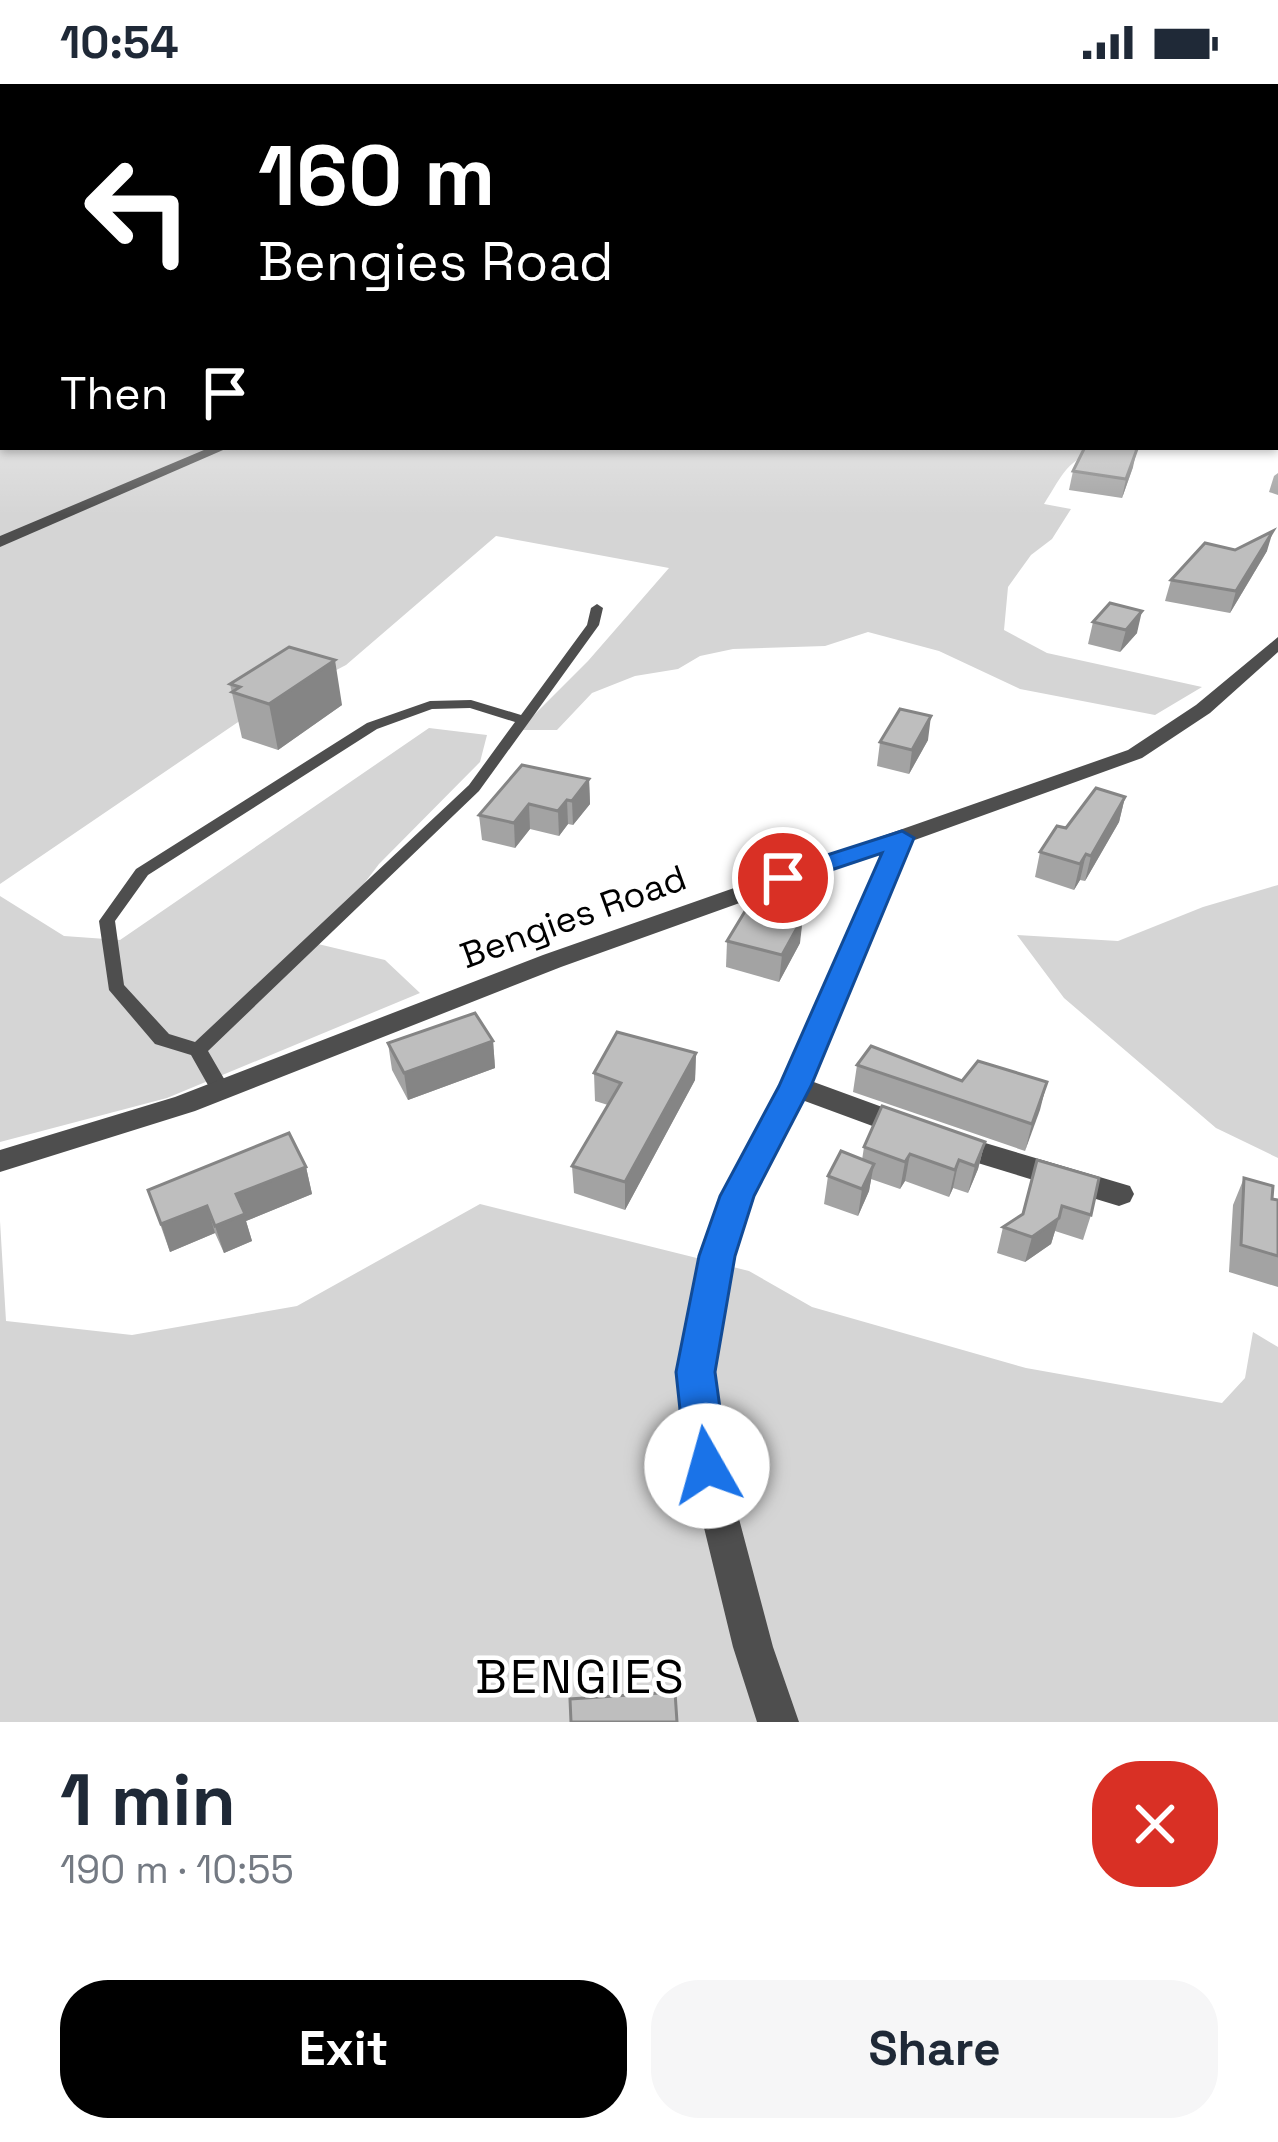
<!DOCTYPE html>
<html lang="en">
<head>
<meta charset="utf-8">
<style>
	:root { --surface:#fff; --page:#f6f6f7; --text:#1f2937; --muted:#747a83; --accent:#000 }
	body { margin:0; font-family:"Space Grotesk",sans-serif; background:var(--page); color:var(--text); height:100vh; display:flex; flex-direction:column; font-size:45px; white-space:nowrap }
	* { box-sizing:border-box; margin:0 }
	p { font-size:39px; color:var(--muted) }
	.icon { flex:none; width:66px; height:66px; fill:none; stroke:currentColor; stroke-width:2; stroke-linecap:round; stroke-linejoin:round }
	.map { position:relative; height:1638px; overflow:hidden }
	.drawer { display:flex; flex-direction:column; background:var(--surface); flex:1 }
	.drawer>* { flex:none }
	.guide { position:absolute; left:0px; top:0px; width:1278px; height:366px; box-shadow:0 3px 9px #0004; background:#000; color:#fff; overflow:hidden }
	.pin { position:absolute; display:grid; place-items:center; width:102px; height:102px; color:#fff; margin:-51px; border:6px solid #fff; border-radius:50%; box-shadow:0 3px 12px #0007 }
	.me { position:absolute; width:132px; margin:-66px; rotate:353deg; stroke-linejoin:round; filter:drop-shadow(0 0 9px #0008) }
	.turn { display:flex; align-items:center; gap:42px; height:252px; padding:0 60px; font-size:54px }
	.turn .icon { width:156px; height:156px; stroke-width:2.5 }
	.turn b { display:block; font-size:84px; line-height:102px }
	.then { display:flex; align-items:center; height:114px; padding:0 60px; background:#0003; gap:24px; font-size:45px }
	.round { display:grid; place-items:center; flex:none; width:126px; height:126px; border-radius:48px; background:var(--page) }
	.overview { display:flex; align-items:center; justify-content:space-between; height:204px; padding:0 60px }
	h1 { font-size:72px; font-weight:600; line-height:90px }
	.primary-button { display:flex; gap:24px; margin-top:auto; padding:24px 60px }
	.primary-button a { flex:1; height:138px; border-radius:48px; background:var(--accent); color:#fff; font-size:48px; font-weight:600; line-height:138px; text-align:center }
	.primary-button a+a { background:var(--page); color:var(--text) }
	.status { display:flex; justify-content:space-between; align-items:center; height:84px; padding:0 60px; background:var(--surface); direction:ltr }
	.status svg { height:33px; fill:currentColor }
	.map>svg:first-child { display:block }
	.green { fill:#d5d5d5 }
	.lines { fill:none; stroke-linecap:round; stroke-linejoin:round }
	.service { fill:#4e4e4e; fill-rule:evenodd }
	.minor { fill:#4e4e4e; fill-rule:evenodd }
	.wall { fill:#a3a3a3 }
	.shaded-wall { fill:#858585 }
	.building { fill:#bebebe; stroke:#858585; stroke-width:3 }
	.route { fill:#1a73e8; stroke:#114b97; stroke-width:3 }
	.labels { text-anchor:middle; stroke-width:9; stroke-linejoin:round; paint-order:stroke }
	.street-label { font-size:36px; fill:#000; stroke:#fff }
	.near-neighbourhood-label { font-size:48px; letter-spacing:3px; fill:#000; stroke:#fff }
</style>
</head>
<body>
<div class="status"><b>10:54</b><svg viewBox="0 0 49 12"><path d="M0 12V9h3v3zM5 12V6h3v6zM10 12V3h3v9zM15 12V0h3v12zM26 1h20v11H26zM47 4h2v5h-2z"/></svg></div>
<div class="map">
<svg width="1278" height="1638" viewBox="0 0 1278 1638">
	<rect width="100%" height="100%" fill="#fff"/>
	<g class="green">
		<path d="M0,201L3,363H1103C1065,378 1065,387 1044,420L1071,425L1052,455L1031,471L1008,503L1004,546L1047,569L1202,603L1155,631L1020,605L939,567L868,548L825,562L733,565L700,572L678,585L635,592L592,609L557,646H519L588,577L669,484L496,452L346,581L244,634L0,800Z"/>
		<path d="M429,644L487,651L480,678L379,780L318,860L385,876L420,909L167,1014L0,1058V812L64,852L120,856Z"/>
		<path d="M1278,801V1074L1216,1044L1064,914L1017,851L1118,857L1203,823Z"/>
		<path d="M480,1120L749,1187L812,1223L1026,1284L1222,1319L1245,1294L1253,1248L1278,1263V1638H0V1137L6,1237L132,1251L297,1222Z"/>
	</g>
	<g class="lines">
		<path class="service" d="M597,520L603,524L599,541L479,707L208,967L230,1005L227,1010H213L191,971L155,960L109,906L99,837L136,785L367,639L430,617L471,616L521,631L587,541L591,524ZM470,624L515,638L469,701L195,958L169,950L124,901L115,837L148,791L377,645L432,625Z"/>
		<g class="minor">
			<rect x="1275" y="351" width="3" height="8"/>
			<path d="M211,363H230L0,463V452Z"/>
			<path d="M1278,553V568L1210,629L1142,674L912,757L811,997L915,1035L920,1043L915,1051L905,1054L802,1016L752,1112L722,1217L712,1288L725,1382L773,1563L799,1638H757L733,1563L689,1382L678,1288L690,1217L722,1112L781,1002L885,767L561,883L195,1027L0,1088V1066L175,1013L543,871L1128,666L1196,621Z"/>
			<path d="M955,1050L1130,1102L1134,1110L1130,1118L1119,1122L945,1069L940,1061L945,1053Z"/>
		</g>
	</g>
	<g class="wall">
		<path d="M1133,383L1122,414L1069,406L1073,387Z"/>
		<path d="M1278,389V411L1269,408L1274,392Z"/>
		<path d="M1235,466L1267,467L1230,529L1165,517L1171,496Z"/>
		<path d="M1093,538L1137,549L1120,568L1088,560Z"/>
		<path d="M230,600L342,621L278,666L242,654Z"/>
		<path d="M928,656L909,690L877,682L880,658Z"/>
		<path d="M589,695L590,720L573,741L568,740L559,752L530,745L515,764L482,756L479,731Z"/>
		<path d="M1125,713L1119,738L1085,797L1080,796L1074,806L1035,793L1040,768L1066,744Z"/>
		<path d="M727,857L800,859L779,898L726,883Z"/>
		<path d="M493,957L495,984L408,1016L392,986L388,959Z"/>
		<path d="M696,969L695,996L625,1126L574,1109L572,1082L608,1021L595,1017L594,989Z"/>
		<path d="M857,981L962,997L1047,998L1025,1067L853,1008Z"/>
		<path d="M985,1058L978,1085L968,1109L953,1104L949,1113L905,1097L900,1105L871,1095L869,1107L858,1132L824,1120L828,1092L862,1076L864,1063Z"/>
		<path d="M1037,1076L1091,1131L1083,1156L1055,1147L1051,1160L1025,1178L997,1169L1003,1143L1023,1130Z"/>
		<path d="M306,1083L312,1110L246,1137L252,1157L224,1169L215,1149L170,1168L148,1106Z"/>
		<path d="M1244,1094L1272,1115L1278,1116V1203L1229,1188L1233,1121Z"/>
	</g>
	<g class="shaded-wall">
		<path d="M1137,365L1133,383L1122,414L1126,395Z"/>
		<path d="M1273,447L1267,467L1230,529L1236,507Z"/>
		<path d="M1142,527L1137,549L1120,568L1126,546Z"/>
		<path d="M335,576L342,621L278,666L269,620Z"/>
		<path d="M931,632L928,656L909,690L912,666Z"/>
		<path d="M589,695L590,720L573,741L572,717Z"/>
		<path d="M1125,713L1119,738L1085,797L1091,772Z"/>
		<path d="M567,716L568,740L559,752L558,727Z"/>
		<path d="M529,720L530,745L515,764L514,739Z"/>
		<path d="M1086,770L1080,796L1074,806L1080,780Z"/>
		<path d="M803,833L800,859L779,898L782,871Z"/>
		<path d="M493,957L495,984L408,1016L404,989Z"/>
		<path d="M696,969L695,996L625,1126V1098Z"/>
		<path d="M1047,998L1040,1026L1025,1067L1032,1040Z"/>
		<path d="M985,1058L978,1085L968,1109L975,1082Z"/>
		<path d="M910,1070L905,1097L900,1105L905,1078Z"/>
		<path d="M959,1076L953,1104L949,1113L955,1086Z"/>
		<path d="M874,1080L869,1107L858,1132L862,1105Z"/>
		<path d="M306,1083L312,1110L246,1137L252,1157L224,1169L215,1142L236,1110Z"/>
		<path d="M207,1122L215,1149L170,1168L161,1140Z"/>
		<path d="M1059,1134L1051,1160L1025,1178L1032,1153Z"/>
	</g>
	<g class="building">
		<path d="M1085,363H1125L1137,365L1126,395L1073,387Z"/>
		<path d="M1273,447L1236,507L1171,496L1205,459L1235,466Z"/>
		<path d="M1110,519L1142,527L1126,546L1093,538Z"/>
		<path d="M289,563L335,576L269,620L232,608L240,603L230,600Z"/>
		<path d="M900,625L931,632L912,666L880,658Z"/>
		<path d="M522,681L589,695L572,717L567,716L558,727L529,720L514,739L479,731Z"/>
		<path d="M1096,704L1125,713L1091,772L1086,770L1080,780L1040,768L1057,742L1066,744Z"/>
		<path d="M750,819L803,833L782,871L727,857Z"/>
		<path d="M475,929L493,957L404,989L388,959Z"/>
		<path d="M617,948L696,969L625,1098L572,1082L621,999L594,989Z"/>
		<path d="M871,962L962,997L978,977L1047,998L1032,1040L857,981Z"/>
		<path d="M882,1022L985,1058L975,1082L959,1076L955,1086L910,1070L905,1078L864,1063Z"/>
		<path d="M289,1049L306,1083L236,1110L245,1130L215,1142L207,1122L161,1140L148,1106Z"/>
		<path d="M841,1067L874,1080L862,1105L828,1092Z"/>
		<path d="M1037,1076L1099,1094L1091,1131L1062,1122L1059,1134L1032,1153L1003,1143L1023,1130Z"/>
		<path d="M1244,1094L1273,1102L1272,1115L1278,1116V1172L1241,1161Z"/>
		<path d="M675,1608L677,1638H571L570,1615Z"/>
	</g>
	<linearGradient id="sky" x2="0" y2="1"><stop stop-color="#89aaca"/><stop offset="0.47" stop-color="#fff"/><stop offset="1" stop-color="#fff" stop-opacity="0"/></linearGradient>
	<rect width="1278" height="431" fill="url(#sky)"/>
	<path class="route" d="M902,747L914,754L811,1002L754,1112L735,1172L715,1288L728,1382L722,1395L707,1401L692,1395L686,1382L676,1288L699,1172L720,1112L779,1002L882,769L783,802L770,794L774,788Z"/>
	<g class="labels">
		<g class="street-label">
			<text transform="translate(573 832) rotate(-20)" y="13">Bengies Road</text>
		</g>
		<g class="near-neighbourhood-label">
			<text x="581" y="1609">BENGIES</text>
		</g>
	</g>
</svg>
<div class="pin" style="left:783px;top:794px;background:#d93025"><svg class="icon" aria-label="arrive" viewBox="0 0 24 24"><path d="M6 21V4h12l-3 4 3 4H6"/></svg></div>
<svg class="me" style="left:707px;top:1382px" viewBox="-20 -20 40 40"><circle r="19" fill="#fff"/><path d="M0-13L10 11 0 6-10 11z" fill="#1a73e8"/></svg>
<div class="guide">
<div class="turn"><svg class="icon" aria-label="left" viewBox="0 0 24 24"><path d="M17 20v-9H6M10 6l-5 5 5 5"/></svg><div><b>160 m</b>Bengies Road</div></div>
<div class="then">Then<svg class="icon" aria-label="arrive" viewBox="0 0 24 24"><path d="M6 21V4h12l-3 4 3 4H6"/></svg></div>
</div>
</div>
<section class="drawer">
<div class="overview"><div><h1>1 min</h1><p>190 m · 10:55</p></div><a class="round" style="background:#d93025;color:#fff"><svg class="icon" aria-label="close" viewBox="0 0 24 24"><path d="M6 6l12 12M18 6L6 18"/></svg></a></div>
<div class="primary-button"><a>Exit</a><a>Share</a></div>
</section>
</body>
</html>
